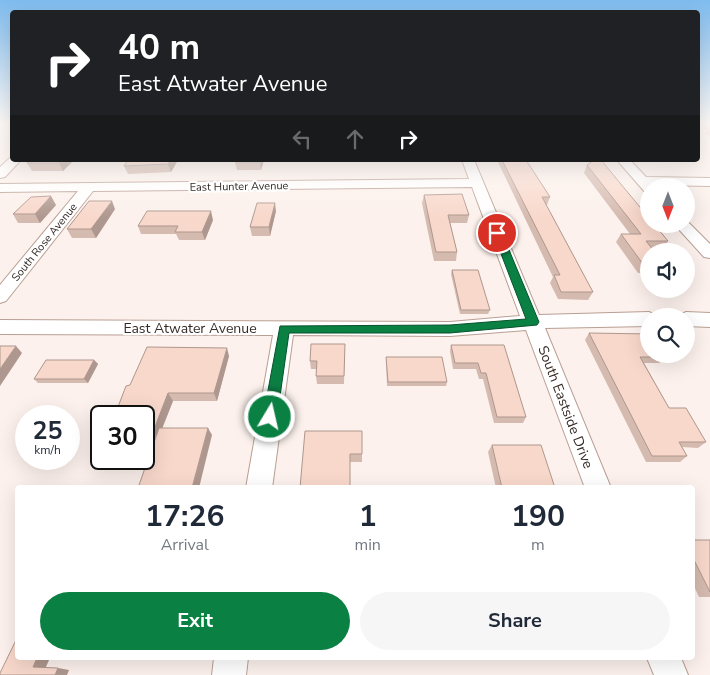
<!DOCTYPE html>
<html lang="en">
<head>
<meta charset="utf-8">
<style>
	:root { --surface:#fff; --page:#f6f6f7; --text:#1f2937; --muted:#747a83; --accent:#0b8043 }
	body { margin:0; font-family:"Nunito Sans",sans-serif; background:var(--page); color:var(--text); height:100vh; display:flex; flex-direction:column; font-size:19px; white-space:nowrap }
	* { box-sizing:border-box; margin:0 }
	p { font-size:16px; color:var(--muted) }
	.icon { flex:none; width:28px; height:28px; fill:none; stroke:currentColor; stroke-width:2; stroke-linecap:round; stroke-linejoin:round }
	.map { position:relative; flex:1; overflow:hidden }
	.panel { position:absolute; left:15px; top:485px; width:680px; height:175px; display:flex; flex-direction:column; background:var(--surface); border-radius:5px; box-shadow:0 5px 20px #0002 }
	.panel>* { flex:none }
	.top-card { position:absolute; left:10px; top:10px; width:690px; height:152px; border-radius:5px; box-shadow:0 5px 20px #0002; background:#202124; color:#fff; overflow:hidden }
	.needle { width:32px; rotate:180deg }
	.fabs { position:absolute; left:640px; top:178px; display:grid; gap:10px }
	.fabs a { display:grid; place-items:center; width:55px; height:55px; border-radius:50%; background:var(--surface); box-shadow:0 5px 20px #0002; font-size:25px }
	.speed { position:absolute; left:15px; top:405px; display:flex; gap:10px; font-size:25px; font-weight:700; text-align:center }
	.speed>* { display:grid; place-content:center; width:65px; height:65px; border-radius:50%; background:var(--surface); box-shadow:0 5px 20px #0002; line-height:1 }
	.speed small { font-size:12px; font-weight:400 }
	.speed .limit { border:2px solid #111; border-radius:8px; background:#fff; color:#111 }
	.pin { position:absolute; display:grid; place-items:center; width:42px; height:42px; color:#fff; margin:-21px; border:2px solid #fff; border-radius:50%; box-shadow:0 1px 5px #0007 }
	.me { position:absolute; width:55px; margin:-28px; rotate:9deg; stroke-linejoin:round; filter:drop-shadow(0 0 4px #0008) }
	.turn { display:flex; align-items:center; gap:18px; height:105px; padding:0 25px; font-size:22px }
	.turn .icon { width:65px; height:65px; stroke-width:2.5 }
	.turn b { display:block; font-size:35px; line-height:42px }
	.lanes { display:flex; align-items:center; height:48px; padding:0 25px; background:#0003; justify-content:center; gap:25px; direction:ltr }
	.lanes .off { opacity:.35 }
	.eta { display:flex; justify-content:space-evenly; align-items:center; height:85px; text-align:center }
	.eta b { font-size:30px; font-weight:700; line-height:35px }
	.action { display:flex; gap:10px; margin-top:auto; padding:10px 25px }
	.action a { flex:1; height:58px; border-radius:30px; background:var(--accent); color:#fff; font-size:20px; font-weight:700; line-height:58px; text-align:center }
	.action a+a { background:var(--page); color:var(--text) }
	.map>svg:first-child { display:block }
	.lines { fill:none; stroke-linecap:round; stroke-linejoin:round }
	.minor-casing { stroke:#b99f94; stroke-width:2 }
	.minor { fill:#fff; fill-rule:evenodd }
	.wall { fill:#d5baaf }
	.shaded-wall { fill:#ae978e }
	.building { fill:#f8d8cb; stroke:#ae978e }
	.route { fill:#0b8043; stroke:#07532c }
	.labels { text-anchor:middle; stroke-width:4.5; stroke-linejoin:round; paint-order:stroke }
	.far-street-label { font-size:11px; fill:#352a26; stroke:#fff }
	.street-label { font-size:14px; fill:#352a26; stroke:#fff }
</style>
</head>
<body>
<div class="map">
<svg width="710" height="675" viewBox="0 0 710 675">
	<rect width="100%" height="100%" fill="#fcf1ec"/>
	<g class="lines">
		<defs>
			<g id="minor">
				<path d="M11,157H12V160H21L5,177L0,178V167Z"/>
				<path d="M462,160H474L539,315L649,312L657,316H649V326L545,328L611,488H585L526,330L450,336L293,335L272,488H246L273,335L0,334V320L450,322L520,316L472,187L93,191L6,301L0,303V285L78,191L0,192V184L469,179Z"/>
				<path d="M617,160H630L646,177L710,178V186L654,185L649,186V192L644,191Z"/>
				<path d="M686,220L710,244V258L704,257L674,224H686Z"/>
				<path d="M686,312L710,313V327L686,326V316H678Z"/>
				<path d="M214,658H248L246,675H212Z"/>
				<path d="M647,658H681L688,675H654Z"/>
			</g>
		</defs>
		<use href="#minor" class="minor-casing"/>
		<use href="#minor" class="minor"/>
	</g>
	<g class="wall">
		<path d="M698,124H710V137L705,133L707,131Z"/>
		<path d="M31,160H74L63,171H32L27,163Z"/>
		<path d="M128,160H178L171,172L128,174L124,166Z"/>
		<path d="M236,160H264L261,170H237L235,162Z"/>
		<path d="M497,160H522L550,197L547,205H546L593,292L588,300L558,299L550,283L553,277Z"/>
		<path d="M587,165L668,241L663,249H653L649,251V273H638L616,242L621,234H630L584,173Z"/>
		<path d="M424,195L469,215L467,223H450L457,252L456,261H434L422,203Z"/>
		<path d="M56,205L40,223H18L13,214Z"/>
		<path d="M115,209L96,238H72L67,229Z"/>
		<path d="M276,211L270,236H252L250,227Z"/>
		<path d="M213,220L205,240H179L176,234H141L138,226Z"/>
		<path d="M452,270L490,310L488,314H460L451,274Z"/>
		<path d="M589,333L665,357L659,363H644L669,408L706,442L698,448L682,447L687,456L680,462H646L585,340Z"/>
		<path d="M345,344L344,384H317L316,376V369H311L310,361Z"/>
		<path d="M451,345H504L526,417L523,423H494L483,379H479L476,369H453L450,351Z"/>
		<path d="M229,356L217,401H173L162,428L212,435L155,439H144V416H120L116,412L130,385Z"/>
		<path d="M386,357L447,382L446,386H387Z"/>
		<path d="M94,360L98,364L88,383H38L34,379Z"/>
		<path d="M362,431V462H350L300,488Z"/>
		<path d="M492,445L555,488H496L488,452Z"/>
		<path d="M692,540H710V597H699L692,582Z"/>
	</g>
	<g class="shaded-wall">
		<path d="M62,160H74L63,171L59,163Z"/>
		<path d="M171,160H178L171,172L168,164Z"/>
		<path d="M260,160H264L261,170L260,162Z"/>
		<path d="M51,196L56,205L40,223L35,214Z"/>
		<path d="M112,201L115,209L96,238L91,229Z"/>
		<path d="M275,203L276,211L270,236L269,227Z"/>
		<path d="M211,211L213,220L205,240L202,232Z"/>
		<path d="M16,346L22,353L0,386V369Z"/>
		<path d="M227,348L229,356L217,401L214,393Z"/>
		<path d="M94,360L98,364L88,383L84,379Z"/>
		<path d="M168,393L173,401L158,439L153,432Z"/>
		<path d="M208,428L212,435L199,488H192Z"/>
		<path d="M37,658H50L45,669L33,667Z"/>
		<path d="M58,668L69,670L67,675H55Z"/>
	</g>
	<g class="building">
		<path d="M31,160H62L59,163H27Z"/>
		<path d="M128,160H171L168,164L124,166Z"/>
		<path d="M236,160H260V162H235Z"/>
		<path d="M502,160H526L550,197H542L593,292H561L554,275H560Z"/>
		<path d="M594,160H601L649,218V224H654L668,241H646L654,251H649V264H643L621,234H641L587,165Z"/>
		<path d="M462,194L469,215H448L457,252H436L424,195Z"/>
		<path d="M51,196L35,214H13L31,197Z"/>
		<path d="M89,201H112L91,229H67Z"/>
		<path d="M257,203H275L269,227H250Z"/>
		<path d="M147,211H211L202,232H175L178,226H138Z"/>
		<path d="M452,270H478L490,310H461Z"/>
		<path d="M589,333L649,334V354H663L665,357H640L669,408H686L706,442H679L687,456H652Z"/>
		<path d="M311,344H345L344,376H316L317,361H310Z"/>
		<path d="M451,345H504L526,417H497L486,373H481L478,363H455Z"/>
		<path d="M0,346H16L0,369Z"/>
		<path d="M147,347L227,348L214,393H168L153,432H144V416H129L132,411L116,412L126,386L130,385Z"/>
		<path d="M386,357H442L447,382H388Z"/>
		<path d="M46,360H94L84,379H34Z"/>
		<path d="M159,428H208L192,488H138Z"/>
		<path d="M305,431H362V454H350V488H300Z"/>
		<path d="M492,445H541L555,488H502Z"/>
		<path d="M692,540H710V592L692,556Z"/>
		<path d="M18,636V658H37L33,667L58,668L55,675H0V673Z"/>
	</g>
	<linearGradient id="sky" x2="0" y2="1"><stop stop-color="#7fbcef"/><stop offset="0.57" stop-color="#fef9f6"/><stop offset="1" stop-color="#fef9f6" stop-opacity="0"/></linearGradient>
	<rect width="710" height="218" fill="url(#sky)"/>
	<path class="route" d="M497,230L502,233L539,322L537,325L450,333H289L277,417L275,421H265L263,417L280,326L450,325L526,319L493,233Z"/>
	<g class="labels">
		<g class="far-street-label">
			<text transform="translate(239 186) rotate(-1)" y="4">East Hunter Avenue</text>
			<text transform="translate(44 242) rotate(-51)" y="4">South Rose Avenue</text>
		</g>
		<g class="street-label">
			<text x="190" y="333">East Atwater Avenue</text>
			<text transform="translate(566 407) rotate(69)" y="5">South Eastside Drive</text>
		</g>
	</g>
</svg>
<div class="fabs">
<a><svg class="needle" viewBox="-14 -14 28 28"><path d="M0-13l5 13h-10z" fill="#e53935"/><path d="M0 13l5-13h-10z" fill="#747a83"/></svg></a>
<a><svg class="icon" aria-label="sound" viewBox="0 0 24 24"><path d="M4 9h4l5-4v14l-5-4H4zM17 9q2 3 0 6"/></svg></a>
<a><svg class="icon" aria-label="search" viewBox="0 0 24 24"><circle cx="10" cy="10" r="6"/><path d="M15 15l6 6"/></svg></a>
</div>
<div class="speed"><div>25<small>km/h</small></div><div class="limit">30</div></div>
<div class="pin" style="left:497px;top:233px;background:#d93025"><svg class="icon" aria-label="arrive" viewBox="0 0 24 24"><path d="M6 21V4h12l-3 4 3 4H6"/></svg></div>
<svg class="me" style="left:270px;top:417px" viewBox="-20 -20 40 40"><circle r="17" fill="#0b8043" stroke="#fff" stroke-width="3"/><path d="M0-11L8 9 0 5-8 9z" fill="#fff"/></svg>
<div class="top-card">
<div class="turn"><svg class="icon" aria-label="right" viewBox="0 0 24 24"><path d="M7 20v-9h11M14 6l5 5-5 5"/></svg><div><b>40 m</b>East Atwater Avenue</div></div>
<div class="lanes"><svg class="icon off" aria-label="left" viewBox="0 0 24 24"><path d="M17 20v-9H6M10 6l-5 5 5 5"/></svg><svg class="icon off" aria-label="ahead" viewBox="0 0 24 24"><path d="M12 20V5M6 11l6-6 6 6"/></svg><svg class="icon" aria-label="right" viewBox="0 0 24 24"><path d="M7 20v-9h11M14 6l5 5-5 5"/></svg></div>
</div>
<section class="panel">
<div class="eta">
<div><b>17:26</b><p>Arrival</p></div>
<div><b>1</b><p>min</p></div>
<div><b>190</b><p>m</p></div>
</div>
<div class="action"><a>Exit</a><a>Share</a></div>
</section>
</div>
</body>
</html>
